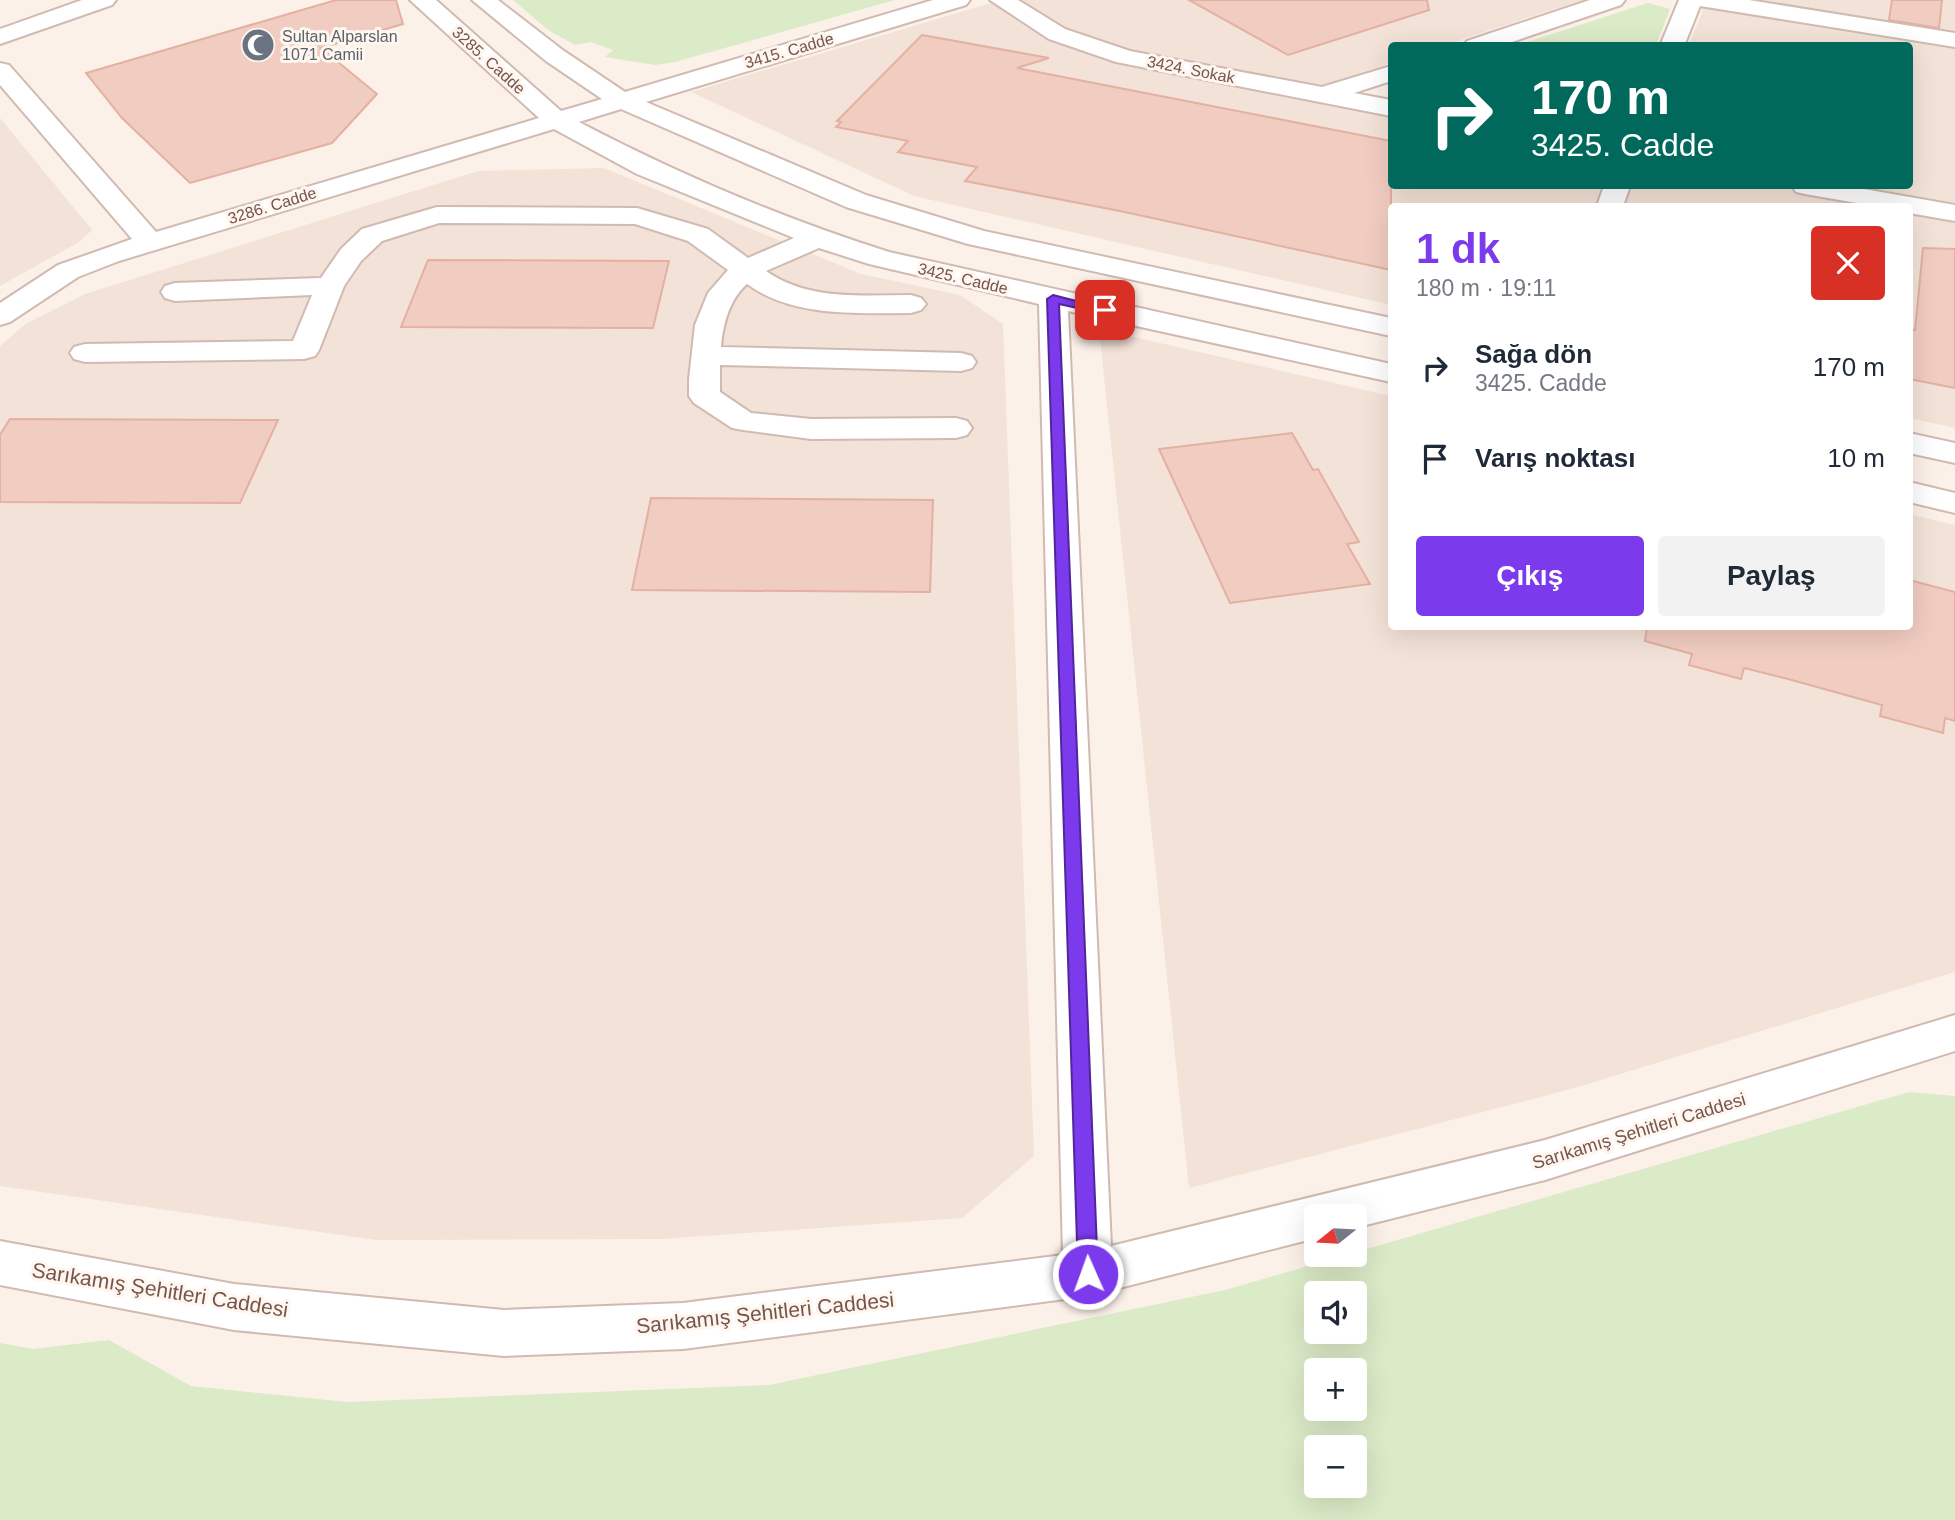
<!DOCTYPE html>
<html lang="tr">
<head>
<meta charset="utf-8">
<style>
	:root { --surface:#fff; --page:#f2f2f3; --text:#1f2937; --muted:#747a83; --accent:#7c3aed }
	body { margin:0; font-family:Helvetica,sans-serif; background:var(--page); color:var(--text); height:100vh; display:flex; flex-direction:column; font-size:26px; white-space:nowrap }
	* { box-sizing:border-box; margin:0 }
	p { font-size:23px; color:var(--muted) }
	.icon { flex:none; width:38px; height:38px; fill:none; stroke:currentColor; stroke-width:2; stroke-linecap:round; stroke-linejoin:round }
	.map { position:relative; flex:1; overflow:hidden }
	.panel { position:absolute; left:1388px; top:203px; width:525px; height:427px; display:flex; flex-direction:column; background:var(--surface); border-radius:7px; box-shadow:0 7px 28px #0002 }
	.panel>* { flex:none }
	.hud { position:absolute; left:1388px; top:42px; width:525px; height:147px; border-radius:7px; box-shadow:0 7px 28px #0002; background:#00695c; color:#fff; overflow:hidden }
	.needle { width:46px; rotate:252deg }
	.fabs { position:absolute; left:1304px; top:1204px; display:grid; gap:14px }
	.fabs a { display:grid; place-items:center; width:63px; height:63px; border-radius:7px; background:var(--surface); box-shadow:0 7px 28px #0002; font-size:35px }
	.pin { position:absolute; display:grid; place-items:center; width:60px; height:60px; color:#fff; margin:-30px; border-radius:14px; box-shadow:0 4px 10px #0006 }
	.me { position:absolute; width:77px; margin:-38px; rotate:358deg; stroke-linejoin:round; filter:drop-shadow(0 0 5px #0008) }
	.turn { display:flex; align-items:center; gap:24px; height:147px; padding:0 28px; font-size:32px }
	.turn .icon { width:91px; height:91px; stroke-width:2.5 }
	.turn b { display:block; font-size:49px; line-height:60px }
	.round { display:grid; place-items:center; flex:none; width:74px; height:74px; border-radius:7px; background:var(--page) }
	.headline { display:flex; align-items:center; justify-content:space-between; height:119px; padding:0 28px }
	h1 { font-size:42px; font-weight:600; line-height:52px; color:var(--accent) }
	.primary-button { display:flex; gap:14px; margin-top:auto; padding:14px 28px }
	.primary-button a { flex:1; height:80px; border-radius:7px; background:var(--accent); color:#fff; font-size:28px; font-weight:600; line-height:80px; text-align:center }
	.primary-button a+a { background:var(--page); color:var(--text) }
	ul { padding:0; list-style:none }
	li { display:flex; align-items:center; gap:21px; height:91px; padding:0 28px }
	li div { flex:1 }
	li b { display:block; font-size:26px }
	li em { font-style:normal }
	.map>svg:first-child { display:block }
	.residential { fill:#f3e2d7 }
	.green { fill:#dbeac7; fill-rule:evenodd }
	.building { fill:#f1ccc1; stroke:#e3b0a2; stroke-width:2 }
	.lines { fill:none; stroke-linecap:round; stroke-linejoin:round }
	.minor-casing { stroke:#d0bab1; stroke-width:4 }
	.minor { fill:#fff; fill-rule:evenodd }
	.route { fill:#7c3aed; stroke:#51269a; stroke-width:2 }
	.labels { text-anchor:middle; stroke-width:6; stroke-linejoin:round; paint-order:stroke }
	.far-worship-label { font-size:16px; fill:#5b616d; stroke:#fef6ef; text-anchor:start }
	.far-street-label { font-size:16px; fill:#76554d; stroke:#fef6ef }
	.street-label { font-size:18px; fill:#76554d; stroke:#fef6ef }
	.near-street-label { font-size:21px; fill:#76554d; stroke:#fef6ef }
</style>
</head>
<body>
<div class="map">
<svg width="1955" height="1520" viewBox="0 0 1955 1520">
	<rect width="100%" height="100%" fill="#fcf1e9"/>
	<g class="residential">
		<path d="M1001,0H1583L1444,45L1391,46V63L1323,85L1355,105L1391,113V186H1909V46L1689,45L1707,0H1955V428L1909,418V206H1391V305L914,196L691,92Z"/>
		<path d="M0,118L92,230L79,242L0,286Z"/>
		<path d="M604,168L861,274L960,295L1003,324L1034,1156L962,1218L662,1239L376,1240L0,1186V346L27,323L85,294L478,171Z"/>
		<path d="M1099,329L1391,396V626H1909V514L1955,525V972L1571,1089L1189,1188Z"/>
	</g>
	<g class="green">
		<path d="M513,0H895L675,62L655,65L605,57L613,50L591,42L575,45L548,30Z"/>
		<path d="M1648,3L1670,9L1656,45H1518Z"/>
		<path d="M1909,1092L1955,1096V1520H0V1343L33,1349L109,1340L191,1386L347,1402L769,1385L1225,1290ZM1354,1293V1332H1316V1293ZM1354,1370V1409H1316V1370ZM1354,1447V1486H1316V1447Z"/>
	</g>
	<g class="building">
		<path d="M336,0H396L403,24L321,48L377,94L332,143L190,183L122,118L86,73Z"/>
		<path d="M1189,0H1427L1429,10L1288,55Z"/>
		<path d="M1892,0H1942L1939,28L1889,20Z"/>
		<path d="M922,35L1049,58L1017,68L1391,141V270L1120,211L965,181L977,167L898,152L908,141L836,127L841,122L837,121Z"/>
		<path d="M1923,248L1955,249V388L1909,379V329L1915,330Z"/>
		<path d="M428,260L669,261L653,328L401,327Z"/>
		<path d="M10,419L278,420L240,503L0,502V435Z"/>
		<path d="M1292,433L1313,470L1318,469L1359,542L1347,544L1370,584L1230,603L1159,449Z"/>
		<path d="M651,498L933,500L930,592L632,590Z"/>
		<path d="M1909,580L1955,592V721L1945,718L1943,733L1880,716L1882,705L1788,679L1744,668L1741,679L1689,665L1692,654L1645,641L1647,626H1909Z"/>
	</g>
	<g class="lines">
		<defs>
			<g id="minor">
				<path d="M82,0H116L112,5L0,44V29Z"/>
				<path d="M410,0H436L561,111L602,99L546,61L472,0H498L564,51L625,92L933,0H970L966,5L646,102L866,195L984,231L1391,318V336L968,244L846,207L621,109L579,122C678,174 782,218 889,252L1391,364V382L1068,311L1111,1246L1545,1140L1955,1015V1051L1545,1180L1354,1228V1216H1316V1238L1088,1296L683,1349L504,1356L234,1330L0,1285V1241L234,1284L504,1310L683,1303L1063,1255L1039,304L869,264L819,248L766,271C809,301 861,295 911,295L921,298L926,304L921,310L911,313C856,313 794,318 747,284C729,300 723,324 721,347L961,353L972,356L976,362L972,368L961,371L720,365V392L751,413L811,419L956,418L967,421L972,428L967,435L956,438L811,439L743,430L732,428L694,403L689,396V379L695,325L708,293L728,270L688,241L635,224L439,223L382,241L361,261L344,286L319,350L315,356L304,359L85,362L74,359L70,353L74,347L85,344L293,341L312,295L175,301L165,298L161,292L165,286L175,283L321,278L341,249L362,229L437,207L637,208L708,229L748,258L794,238L637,174L554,129L119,261L78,277L10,322L0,325V303L58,265L132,239L0,85V63L9,65L156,232L539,118Z"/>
				<path d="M990,0H1018L1065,29L1130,51L1322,87L1391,66V81L1354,93L1391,100V116L1116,62L1049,39Z"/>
				<path d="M1590,0H1625L1621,5L1500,46H1463L1467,41Z"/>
				<path d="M1679,0H1749L1955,33V47L1700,6L1684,46H1660Z"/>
				<path d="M1604,186H1630L1623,206H1597Z"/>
				<path d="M1792,186H1847L1955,205V221L1909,213V206H1874L1805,194L1796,192Z"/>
				<path d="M1909,433L1955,443V463L1909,453Z"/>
				<path d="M1909,482L1955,493V513L1909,502Z"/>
			</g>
		</defs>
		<use href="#minor" class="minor-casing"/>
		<use href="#minor" class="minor"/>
	</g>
	<path class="route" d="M1053,295L1111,310L1105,314L1059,304L1098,1274L1095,1281L1088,1283L1081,1281L1078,1274L1047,299Z"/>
	<defs>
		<symbol id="mosque-disc" viewBox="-11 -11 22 22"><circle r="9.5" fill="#6b7280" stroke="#fef6ef"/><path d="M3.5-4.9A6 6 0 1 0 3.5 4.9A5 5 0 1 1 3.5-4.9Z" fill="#fff"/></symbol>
	</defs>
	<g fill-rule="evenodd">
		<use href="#mosque-disc" x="239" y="26" width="38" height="38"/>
	</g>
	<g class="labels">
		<g class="far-worship-label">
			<text x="282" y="42">Sultan Alparslan<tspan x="282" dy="18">1071 Camii</tspan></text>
		</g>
		<g class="far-street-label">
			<text transform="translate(789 50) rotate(-16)" y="6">3415. Cadde</text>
			<text transform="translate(489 60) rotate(42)" y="6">3285. Cadde</text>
			<text transform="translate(1191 69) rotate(11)" y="6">3424. Sokak</text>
			<text transform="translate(272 205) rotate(-17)" y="6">3286. Cadde</text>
			<text transform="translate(963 278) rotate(13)" y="6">3425. Cadde</text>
		</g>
		<g class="street-label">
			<text transform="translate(1639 1131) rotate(-17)" y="6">Sarıkamış Şehitleri Caddesi</text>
		</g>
		<g class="near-street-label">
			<text transform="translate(160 1290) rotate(9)" y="7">Sarıkamış Şehitleri Caddesi</text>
			<text transform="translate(765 1313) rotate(-6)" y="7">Sarıkamış Şehitleri Caddesi</text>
		</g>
	</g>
</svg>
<div class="fabs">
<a><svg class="needle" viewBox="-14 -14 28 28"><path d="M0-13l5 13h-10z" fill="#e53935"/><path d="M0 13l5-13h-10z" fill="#747a83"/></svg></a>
<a><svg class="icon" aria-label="sound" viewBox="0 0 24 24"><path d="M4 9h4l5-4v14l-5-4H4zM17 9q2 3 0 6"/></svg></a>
<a>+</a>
<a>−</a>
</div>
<div class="pin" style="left:1105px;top:310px;background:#d93025"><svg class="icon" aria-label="arrive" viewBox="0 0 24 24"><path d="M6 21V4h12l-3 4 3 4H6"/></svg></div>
<svg class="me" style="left:1088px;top:1274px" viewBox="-20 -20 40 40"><circle r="17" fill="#7c3aed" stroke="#fff" stroke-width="3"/><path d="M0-11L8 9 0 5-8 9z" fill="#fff"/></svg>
<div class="hud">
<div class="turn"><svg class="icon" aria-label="right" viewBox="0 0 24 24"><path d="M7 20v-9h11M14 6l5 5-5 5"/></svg><div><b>170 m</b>3425. Cadde</div></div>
</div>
<section class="panel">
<div class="headline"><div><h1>1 dk</h1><p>180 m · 19:11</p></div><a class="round" style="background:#d93025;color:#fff"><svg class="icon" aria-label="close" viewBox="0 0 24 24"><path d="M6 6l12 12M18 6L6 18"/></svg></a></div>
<ul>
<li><svg class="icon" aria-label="right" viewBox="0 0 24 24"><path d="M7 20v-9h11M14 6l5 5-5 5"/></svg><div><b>Sağa dön</b><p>3425. Cadde</p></div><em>170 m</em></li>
<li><svg class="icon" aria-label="arrive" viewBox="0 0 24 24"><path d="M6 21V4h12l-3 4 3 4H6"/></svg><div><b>Varış noktası</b></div><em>10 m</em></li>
</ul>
<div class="primary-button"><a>Çıkış</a><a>Paylaş</a></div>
</section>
</div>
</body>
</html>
